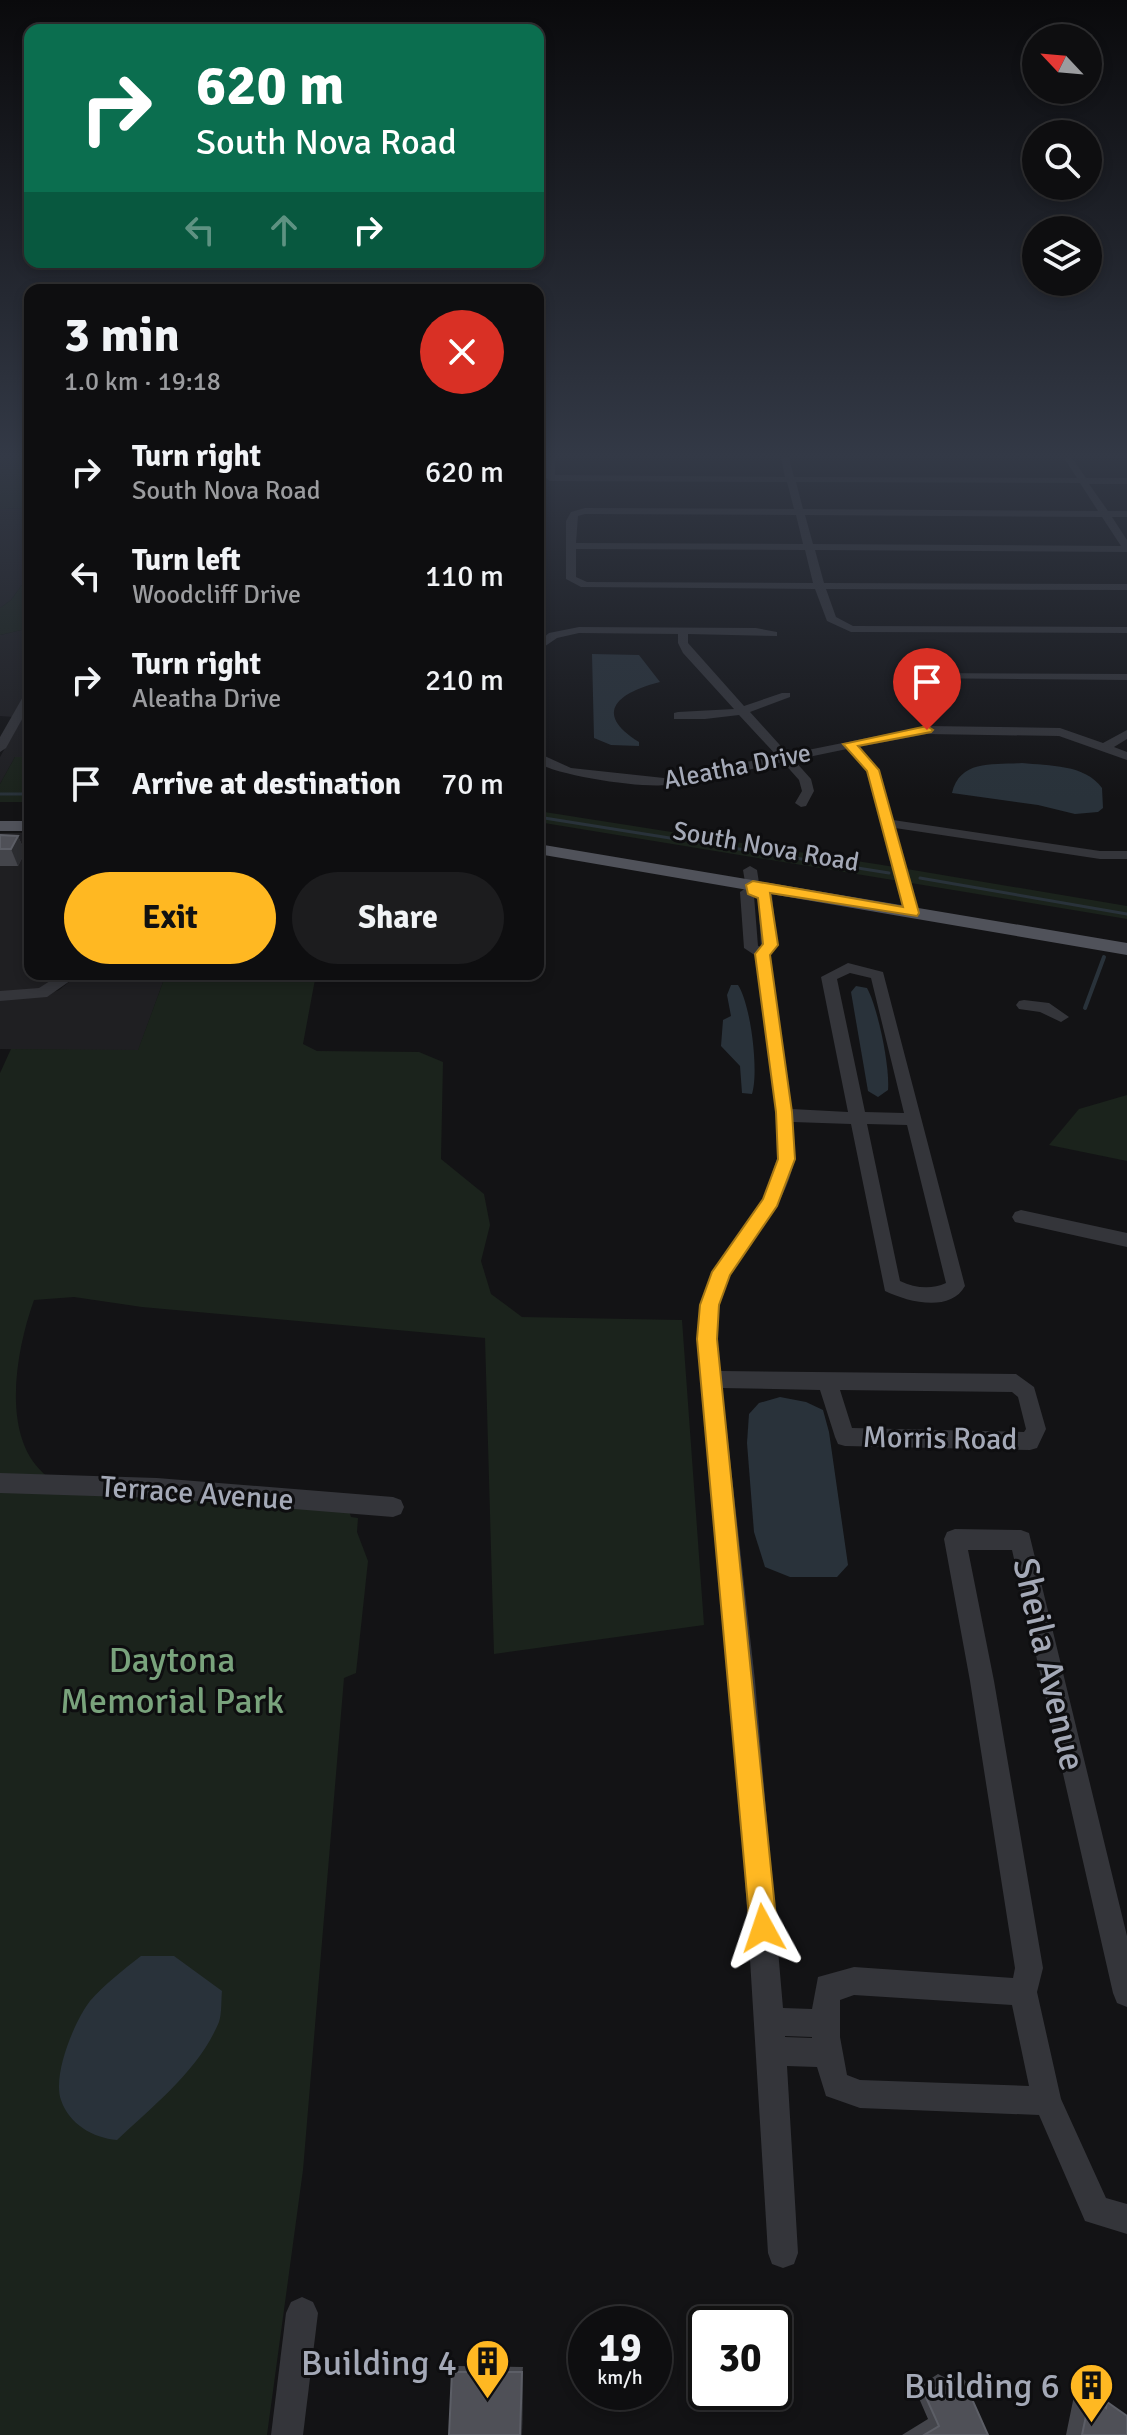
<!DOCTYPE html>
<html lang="en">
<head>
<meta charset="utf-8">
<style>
	:root { --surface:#0e0e10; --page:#1c1c1e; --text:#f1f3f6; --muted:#9b9c9f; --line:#2e2e30; --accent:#ffb822 }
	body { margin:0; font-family:Signika,sans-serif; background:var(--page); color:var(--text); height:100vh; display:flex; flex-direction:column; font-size:30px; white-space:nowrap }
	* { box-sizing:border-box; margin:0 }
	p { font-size:26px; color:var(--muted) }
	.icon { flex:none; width:44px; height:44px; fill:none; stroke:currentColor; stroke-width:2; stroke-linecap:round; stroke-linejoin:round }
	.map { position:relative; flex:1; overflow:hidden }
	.sheet { position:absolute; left:24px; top:284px; width:520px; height:696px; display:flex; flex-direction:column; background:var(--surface); border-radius:16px; box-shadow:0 4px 12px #0003,0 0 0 2px var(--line) }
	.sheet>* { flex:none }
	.top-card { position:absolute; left:24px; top:24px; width:520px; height:244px; border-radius:16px; box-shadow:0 4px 12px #0003,0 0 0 2px var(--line); background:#0b6e4f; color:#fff; overflow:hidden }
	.needle { width:52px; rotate:296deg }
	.buttons { position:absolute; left:1022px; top:24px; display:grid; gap:16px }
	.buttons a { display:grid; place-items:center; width:80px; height:80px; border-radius:50%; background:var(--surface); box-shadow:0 4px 12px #0003,0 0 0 2px var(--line); font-size:40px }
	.speed { position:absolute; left:568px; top:2306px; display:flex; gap:16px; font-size:40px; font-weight:700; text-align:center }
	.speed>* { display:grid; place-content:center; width:104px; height:104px; border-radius:50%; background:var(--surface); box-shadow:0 4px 12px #0003,0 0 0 2px var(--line); line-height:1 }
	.speed small { font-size:20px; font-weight:400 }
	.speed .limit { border:4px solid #111; border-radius:12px; background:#fff; color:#111 }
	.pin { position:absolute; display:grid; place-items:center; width:68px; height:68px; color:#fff; margin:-82px -34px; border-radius:50% 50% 50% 0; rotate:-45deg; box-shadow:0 0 8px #0007 }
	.pin .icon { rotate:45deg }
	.me { position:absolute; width:88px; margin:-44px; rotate:355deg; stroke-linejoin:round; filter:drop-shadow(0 0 6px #0008) }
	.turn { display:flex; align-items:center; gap:28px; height:168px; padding:0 40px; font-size:36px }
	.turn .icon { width:104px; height:104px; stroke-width:2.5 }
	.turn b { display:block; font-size:56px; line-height:68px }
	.lanes { display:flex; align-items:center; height:76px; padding:0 40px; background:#0003; justify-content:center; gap:40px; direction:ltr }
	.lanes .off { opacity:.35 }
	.round { display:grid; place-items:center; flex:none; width:84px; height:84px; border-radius:42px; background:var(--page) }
	.summary { display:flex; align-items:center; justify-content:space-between; height:136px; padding:0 40px }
	h1 { font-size:48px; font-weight:700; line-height:60px }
	.cta { display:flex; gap:16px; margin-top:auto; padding:16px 40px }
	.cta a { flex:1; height:92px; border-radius:48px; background:var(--accent); color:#111; font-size:32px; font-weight:700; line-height:92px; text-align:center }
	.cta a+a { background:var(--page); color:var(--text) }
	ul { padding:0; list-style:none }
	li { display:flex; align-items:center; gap:24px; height:104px; padding:0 40px }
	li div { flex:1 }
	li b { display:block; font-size:30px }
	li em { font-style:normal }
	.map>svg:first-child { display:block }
	.built { fill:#1f1f22 }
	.green { fill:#1b231c }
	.water { fill:#29323a }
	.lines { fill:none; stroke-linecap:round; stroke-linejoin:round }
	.stream-far1 { stroke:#29323a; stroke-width:3 }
	.stream { stroke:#29323a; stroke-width:4 }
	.minor { fill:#34353a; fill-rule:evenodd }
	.major { fill:#50525a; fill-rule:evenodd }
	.wall { fill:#44454b }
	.shaded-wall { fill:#2c2d31 }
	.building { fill:#4f5057; stroke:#5c5e66; stroke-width:2 }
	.route { fill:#ffb822; stroke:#a67816; stroke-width:2 }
	.labels { text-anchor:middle; stroke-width:6; stroke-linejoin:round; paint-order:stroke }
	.far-street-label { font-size:26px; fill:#a4a9b7; stroke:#0e0e10 }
	.street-label { font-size:30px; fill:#a4a9b7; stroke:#0e0e10 }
	.near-park-label { font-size:36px; fill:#79a37c; stroke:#0e0e10 }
	.near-street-label { font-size:36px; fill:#a4a9b7; stroke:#0e0e10 }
	.near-poi-label { font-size:36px; fill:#a4a9b7; stroke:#0e0e10; text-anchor:end }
</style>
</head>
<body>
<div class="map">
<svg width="1127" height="2435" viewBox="0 0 1127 2435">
	<rect width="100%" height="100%" fill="#131315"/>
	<g class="built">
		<path d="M30,508V574L11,600L0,608V509Z"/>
		<path d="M30,628V687L14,717L0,716V635Z"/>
		<path d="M30,704V757H15L0,784V757Z"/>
		<path d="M0,833H30V974H65L40,989L0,992Z"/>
		<path d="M79,974H166L138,1051L0,1049V999L43,996L59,990Z"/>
	</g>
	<g class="green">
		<path d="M0,458H30V508L0,509Z"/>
		<path d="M30,574V598L27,601L30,602V628L0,635V608L11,600Z"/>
		<path d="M15,757H30V802H0V784Z"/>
		<path d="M538,811L895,867L899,881L538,822Z"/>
		<path d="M907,869L1127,906V919L911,883Z"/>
		<path d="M166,974H316L303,1044L317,1051L419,1052L443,1062L441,1159L484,1194L490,1225L481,1261L491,1294L522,1317L682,1320L704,1625L494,1654L485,1338L142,1307L74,1297L34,1300C15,1353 0,1441 48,1477L0,1476V1073L11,1049L138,1050Z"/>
		<path d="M1127,1095V1161L1049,1145L1079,1109Z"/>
		<path d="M0,1491L156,1495L349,1511L351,1517L358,1518L357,1532L368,1561L356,1673L344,1678L303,2170L267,2435H0Z"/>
	</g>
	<g class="water">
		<path d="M592,654L639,655L660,682C620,692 591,712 639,742V746L611,745L594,738Z"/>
		<path d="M1022,763C1049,766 1085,764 1102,788L1103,808L1098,812L1075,814L1038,805L952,793C960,759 994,765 1022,763Z"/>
		<path d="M731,985H738C751,1005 759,1072 752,1094L742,1093L740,1066L721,1046L723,1020L731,1016L727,995Z"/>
		<path d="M856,986L867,988C878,1008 890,1067 888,1090L878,1097L868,1091L851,992Z"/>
		<path d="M780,1397L806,1402L823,1410L829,1432L848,1565L837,1577H790L765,1567L754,1532L747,1443L749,1414L759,1403Z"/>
		<path d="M141,1956H174L222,1991C221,2000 222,2013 219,2022C199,2070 154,2105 117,2140C93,2138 69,2124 61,2100C52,2075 75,2020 90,2001C105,1984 123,1970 141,1956Z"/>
	</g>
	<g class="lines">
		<g class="stream-far1">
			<path d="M0,794H30"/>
			<path d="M538,817L889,873"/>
			<path d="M920,878L1127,914"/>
		</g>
		<path class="stream" d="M1085,1008L1104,957"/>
		<g class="minor">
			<path d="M547,458H555V475L785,477L781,458H789L794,477L1077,478L1064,458H1072L1086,478H1127V484H1089L1108,511H1127V517H1112L1127,540V552L815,550L824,583L1127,584V590L826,589L836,617L853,626L1127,627V633L851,632L827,621L815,589L581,587L566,579V521L571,512L585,508L794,509L787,482L550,481L546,478ZM796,482L1080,483L1098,511L803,509ZM585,514L796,515L803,544L576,543L578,516ZM805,515L1102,517L1121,546L813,544ZM576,549L805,550L813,583L587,582L576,577Z"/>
			<path d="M579,627L756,628L777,632V636L688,634V643L744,706L782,693H790V697L750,712L788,754L927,726L1060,728L1103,743L1127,730V739L1114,747L1127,752V760L1059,736L927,734L859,747L879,770L893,820L1100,851H1127V859H1100L895,828L919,913L912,917L905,913L867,771L847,749L794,760L811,779L814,791L806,806L801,807L795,803L802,791L799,780L783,762C745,770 705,782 666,785C640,788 559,776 538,763V753L571,768L664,778L777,756L739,715L705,719H674V713L678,712L734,709L683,653L678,643V634L579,633L557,638L538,651V642L549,633Z"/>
			<path d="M913,673L1127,674V680L909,678V674Z"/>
			<path d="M30,692V705L6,748L0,752V737L24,695Z"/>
			<path d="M750,866L757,870L760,889L772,895L777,945L770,954L792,1109L848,1112L821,977L848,963L883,972L965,1286C950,1313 908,1302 885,1291L851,1124L793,1122C793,1134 796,1148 794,1160C787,1205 752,1235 731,1273C714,1302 717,1338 720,1371L1016,1374L1034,1387L1046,1429L1037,1448L1030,1450L845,1446L838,1444L835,1437L820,1390L722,1388L755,1681L783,2008L812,2009L818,1977L854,1967L1013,1978L1015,1968L970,1681L944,1539L947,1532L955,1529L1021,1530L1029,1533L1127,1936V2007L1117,2003L1113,1993L1012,1550H968L994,1681L1043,1968L1037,1992L1061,2099L1106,2198L1127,2204V2234L1085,2221L1039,2115L860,2108L826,2096L817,2067L787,2066L798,2253L794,2264L783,2268L772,2264L768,2253L740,1796L697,1339L700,1305L712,1272L763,1199L777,1159L776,1112L756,956L744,948L740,892L746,888L743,870ZM754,896L758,897L761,947L758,946ZM850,973L871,978L904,1113L865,1112L837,979ZM867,1124L907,1125L946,1283C931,1290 915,1288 900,1281ZM840,1390L1012,1392L1018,1397L1026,1429L1024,1432L852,1428ZM854,1995L1012,2005L1029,2086L860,2080L847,2075L840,2037V2000ZM785,2036L812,2037V2038L785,2037Z"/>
			<path d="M61,974H80L47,997L0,1001V991L39,988Z"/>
			<path d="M1024,1000L1049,1003L1069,1017L1061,1022L1040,1012L1019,1009L1016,1005L1019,1001Z"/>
			<path d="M1021,1210L1127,1233V1247L1015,1222L1012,1217L1015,1212Z"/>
			<path d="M0,1473L157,1478L393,1497L401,1500L404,1507L401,1514L393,1517L157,1498L0,1493Z"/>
			<path d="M302,2297L313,2302L318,2313L303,2435H271L286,2313L291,2302Z"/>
		</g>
		<g class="major">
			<rect x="0" y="821" width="30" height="10"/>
			<path d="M538,844L1127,943V955L538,854Z"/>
		</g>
	</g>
	<g class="wall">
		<path d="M0,835L18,836L25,852L18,866H0Z"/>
		<path d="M456,2366L523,2367L522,2435L452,2372Z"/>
		<path d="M938,2374L948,2379L953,2376L964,2381L988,2435H902L928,2419L915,2389Z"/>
		<path d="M1075,2391L1091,2397V2395L1107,2402L1127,2435H1066Z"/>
	</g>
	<g class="shaded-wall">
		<path d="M18,836L25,852L18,866L11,849Z"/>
		<path d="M523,2367L522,2435H520L522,2372Z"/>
	</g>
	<g class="building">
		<path d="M0,835L18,836L11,849H0Z"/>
		<path d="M452,2372H522L520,2435H449Z"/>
		<path d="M949,2379L953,2388L964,2381L988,2435H924L939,2426L925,2395Z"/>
		<path d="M1090,2397L1106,2408L1107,2402L1127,2416V2435H1082Z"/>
	</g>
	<linearGradient id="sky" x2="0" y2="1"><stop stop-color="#0a0a0c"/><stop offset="0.57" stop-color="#333946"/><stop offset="1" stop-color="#333946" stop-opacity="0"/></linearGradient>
	<rect width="1127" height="799" fill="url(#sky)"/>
	<path class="route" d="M927,726L933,730L931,732L858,746L879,770L919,913L917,916L770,893L778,945L770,955L792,1112L795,1159L777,1206L730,1275L719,1305L717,1339L777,1928L773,1938L763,1942L754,1938L750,1928L697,1339L700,1305L712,1272L763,1199L778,1159L776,1112L755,954L763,944L758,898L748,894L746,885L753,881L903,907L867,771L843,744Z"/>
	<defs>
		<symbol id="building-pin" viewBox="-11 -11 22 30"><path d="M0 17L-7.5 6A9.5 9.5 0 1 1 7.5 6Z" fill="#ffb822" stroke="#0e0e10"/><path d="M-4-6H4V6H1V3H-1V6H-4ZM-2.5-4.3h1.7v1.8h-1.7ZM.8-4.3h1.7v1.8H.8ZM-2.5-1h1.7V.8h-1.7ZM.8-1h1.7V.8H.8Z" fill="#111"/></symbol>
	</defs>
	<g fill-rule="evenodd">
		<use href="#building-pin" x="462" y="2336" width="51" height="69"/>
		<use href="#building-pin" x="1066" y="2360" width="51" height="69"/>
	</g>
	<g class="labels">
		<g class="far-street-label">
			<text transform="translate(737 766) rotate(-11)" y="9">Aleatha Drive</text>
			<text transform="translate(766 846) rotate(10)" y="9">South Nova Road</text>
		</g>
		<g class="street-label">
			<text transform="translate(940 1438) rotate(1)" y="10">Morris Road</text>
			<text transform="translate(197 1493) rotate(4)" y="10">Terrace Avenue</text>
		</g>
		<g class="near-park-label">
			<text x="172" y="1672">Daytona<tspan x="172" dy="41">Memorial Park</tspan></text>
		</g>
		<g class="near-street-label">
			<text transform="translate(1050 1664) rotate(77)" y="13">Sheila Avenue</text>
		</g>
		<g class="near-poi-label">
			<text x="457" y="2375">Building 4</text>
			<text x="1060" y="2398">Building 6</text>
		</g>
	</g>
</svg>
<div class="buttons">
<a><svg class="needle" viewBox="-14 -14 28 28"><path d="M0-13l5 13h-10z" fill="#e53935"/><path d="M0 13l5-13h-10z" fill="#9b9c9f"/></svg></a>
<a><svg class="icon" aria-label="search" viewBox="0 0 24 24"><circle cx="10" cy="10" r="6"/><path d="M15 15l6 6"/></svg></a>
<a><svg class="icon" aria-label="layers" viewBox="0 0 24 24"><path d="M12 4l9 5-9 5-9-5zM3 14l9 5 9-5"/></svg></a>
</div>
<div class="speed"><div>19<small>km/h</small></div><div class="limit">30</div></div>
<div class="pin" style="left:927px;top:730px;background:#d93025"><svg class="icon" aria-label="arrive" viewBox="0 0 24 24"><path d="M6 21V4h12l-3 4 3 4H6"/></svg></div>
<svg class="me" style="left:763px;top:1928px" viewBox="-20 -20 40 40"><path d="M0-17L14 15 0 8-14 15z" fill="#ffb822" stroke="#fff" stroke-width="4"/></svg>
<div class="top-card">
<div class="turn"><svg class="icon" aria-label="right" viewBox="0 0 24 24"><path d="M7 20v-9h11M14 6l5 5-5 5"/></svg><div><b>620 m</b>South Nova Road</div></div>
<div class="lanes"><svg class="icon off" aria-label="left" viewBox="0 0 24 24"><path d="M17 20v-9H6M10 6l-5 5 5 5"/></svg><svg class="icon off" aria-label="ahead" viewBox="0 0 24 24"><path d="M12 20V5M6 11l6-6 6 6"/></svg><svg class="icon" aria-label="right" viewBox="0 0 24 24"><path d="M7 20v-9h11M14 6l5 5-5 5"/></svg></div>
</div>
<section class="sheet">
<div class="summary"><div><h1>3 min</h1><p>1.0 km · 19:18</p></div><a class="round" style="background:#d93025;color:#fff"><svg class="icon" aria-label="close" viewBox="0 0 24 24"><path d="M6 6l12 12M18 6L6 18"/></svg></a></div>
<ul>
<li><svg class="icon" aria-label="right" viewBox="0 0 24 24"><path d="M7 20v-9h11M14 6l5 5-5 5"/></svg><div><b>Turn right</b><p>South Nova Road</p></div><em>620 m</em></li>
<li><svg class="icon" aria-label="left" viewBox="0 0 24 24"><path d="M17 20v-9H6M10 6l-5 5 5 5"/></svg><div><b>Turn left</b><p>Woodcliff Drive</p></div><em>110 m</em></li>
<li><svg class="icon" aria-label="right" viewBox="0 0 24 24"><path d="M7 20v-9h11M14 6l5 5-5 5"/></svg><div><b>Turn right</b><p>Aleatha Drive</p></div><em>210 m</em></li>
<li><svg class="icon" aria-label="arrive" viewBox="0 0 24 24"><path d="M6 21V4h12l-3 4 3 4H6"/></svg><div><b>Arrive at destination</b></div><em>70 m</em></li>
</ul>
<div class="cta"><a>Exit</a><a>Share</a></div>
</section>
</div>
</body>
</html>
